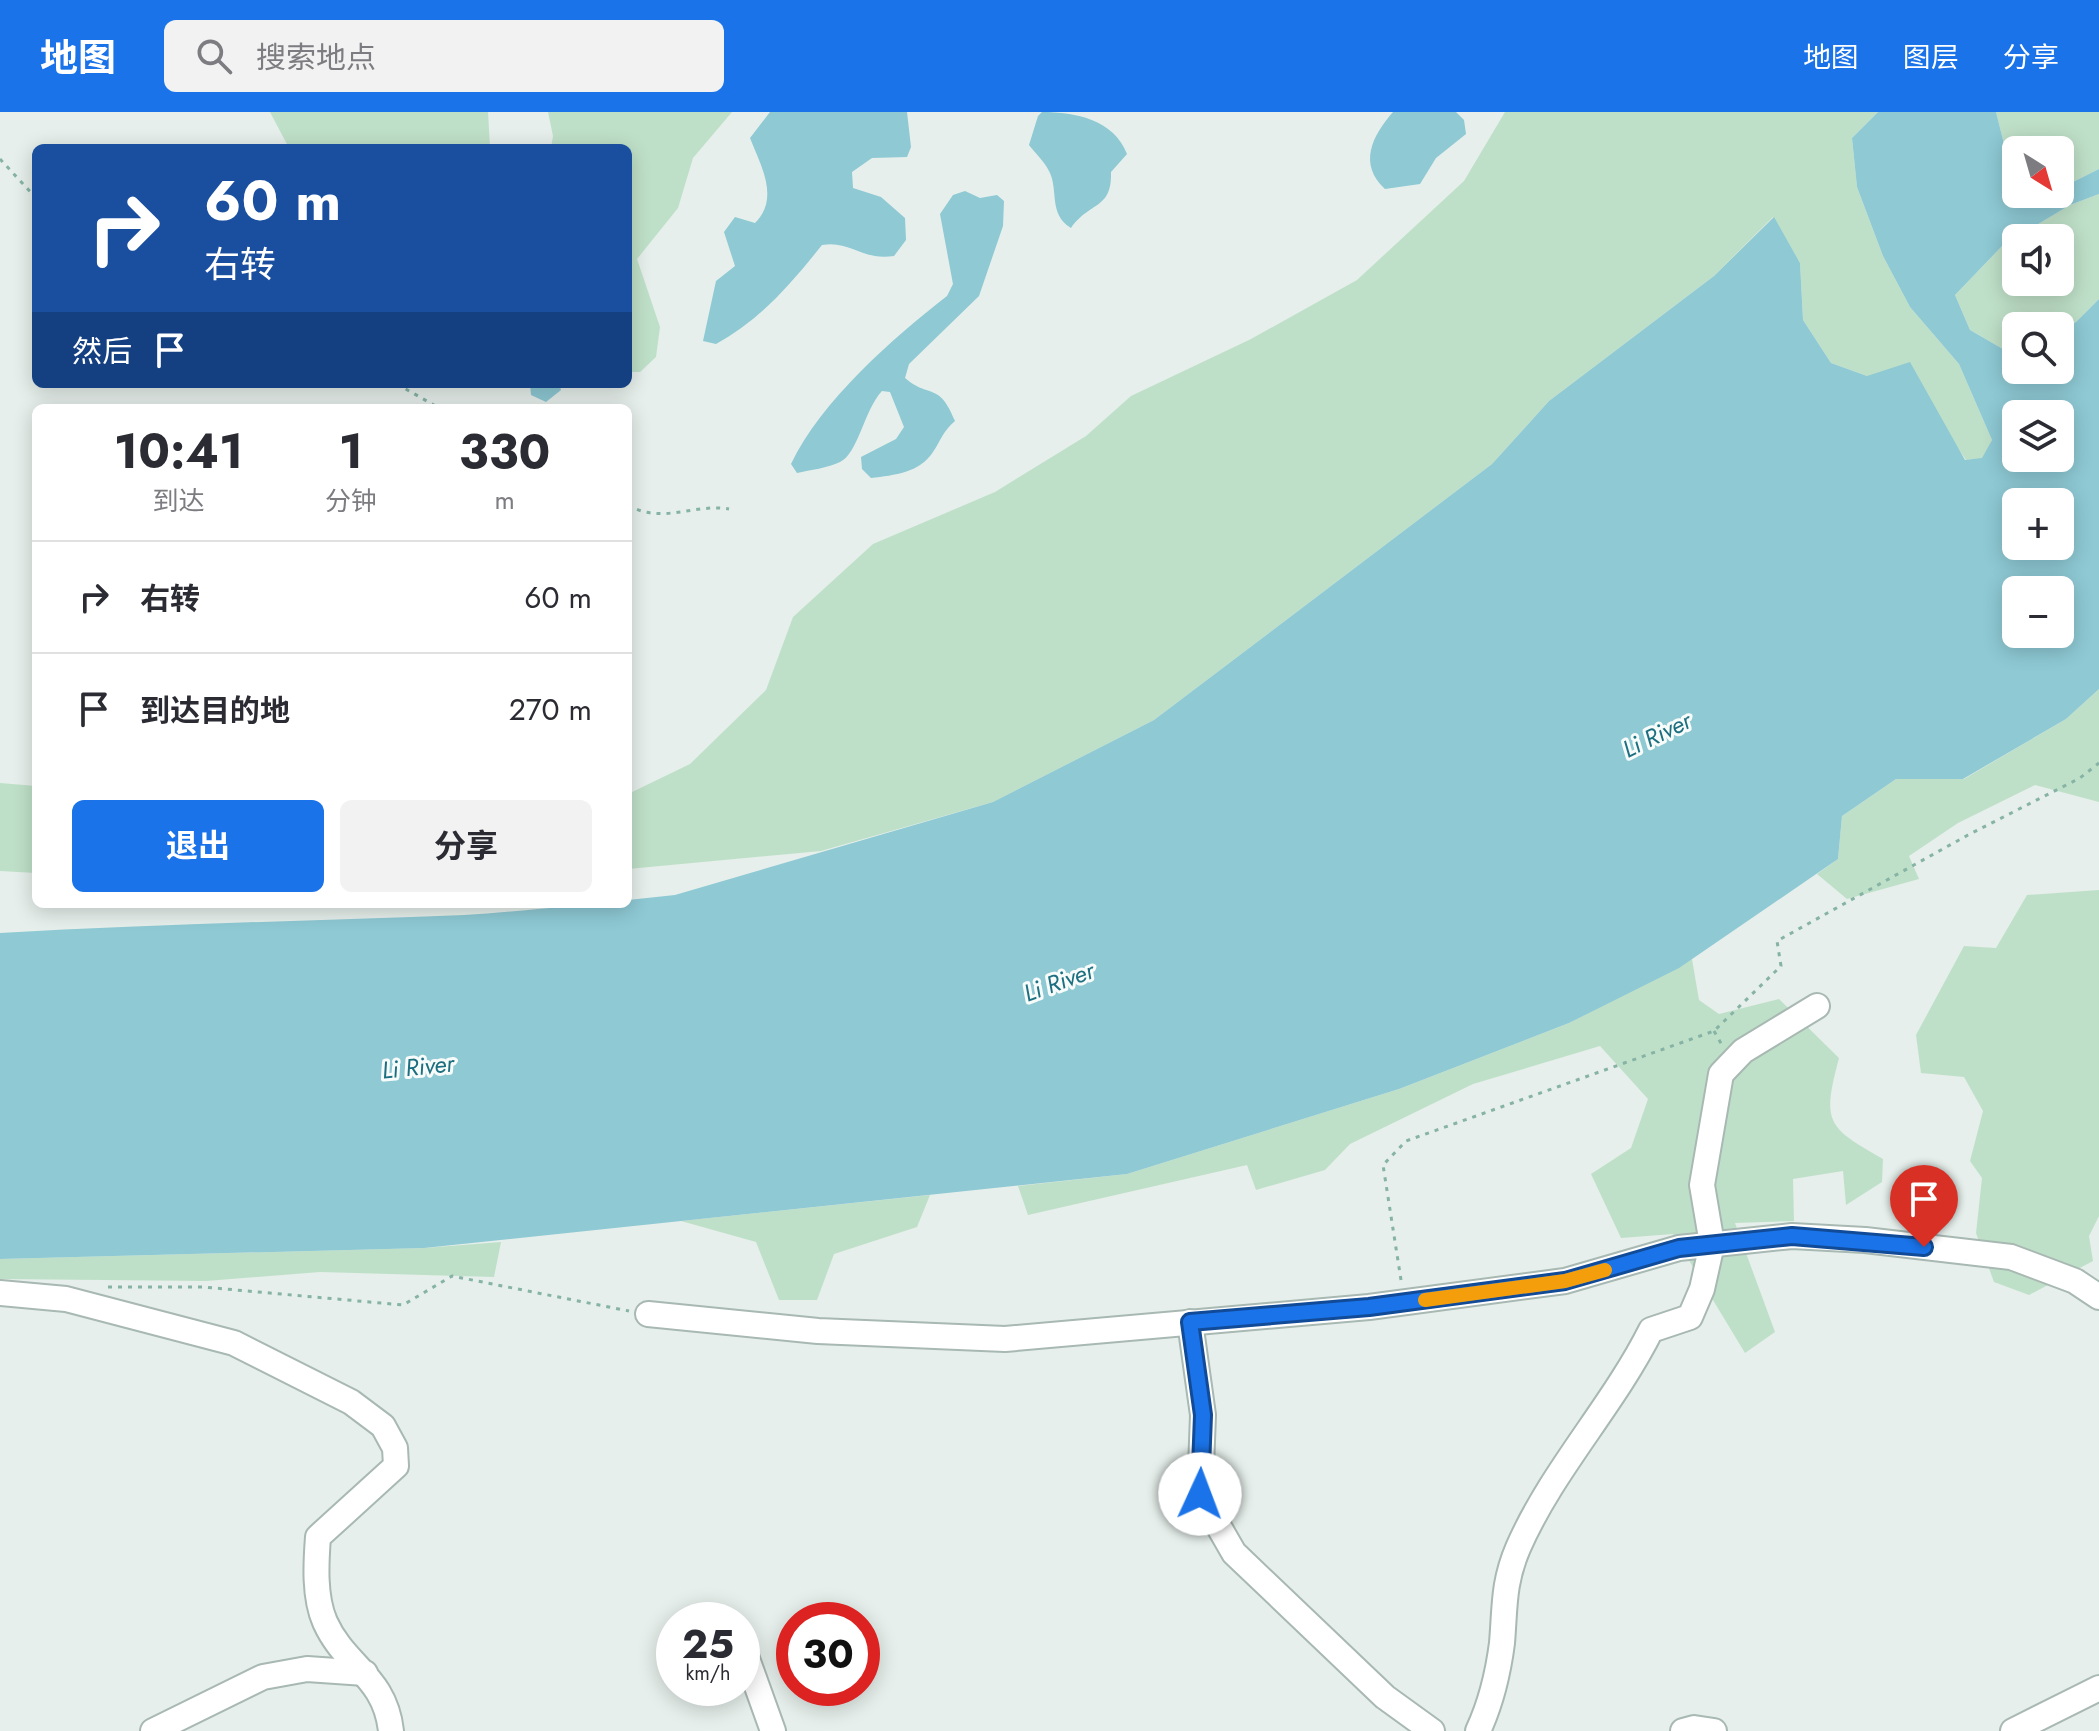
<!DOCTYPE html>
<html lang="zh">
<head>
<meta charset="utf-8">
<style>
	:root { --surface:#fff; --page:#f2f2f3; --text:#2b2b33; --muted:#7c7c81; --line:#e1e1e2; --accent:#1a73e8 }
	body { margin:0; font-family:Jost,"Noto Sans SC",sans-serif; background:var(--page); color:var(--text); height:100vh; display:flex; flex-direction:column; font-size:30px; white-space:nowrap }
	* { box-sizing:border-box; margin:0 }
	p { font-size:26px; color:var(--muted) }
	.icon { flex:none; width:44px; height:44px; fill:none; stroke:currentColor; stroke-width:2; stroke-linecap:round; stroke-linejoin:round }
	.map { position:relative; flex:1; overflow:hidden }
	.side { position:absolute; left:32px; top:292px; width:600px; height:504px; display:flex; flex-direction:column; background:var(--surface); border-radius:12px; box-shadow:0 4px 20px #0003 }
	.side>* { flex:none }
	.hud { position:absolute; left:32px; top:32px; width:600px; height:244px; border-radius:12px; box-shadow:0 4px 20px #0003; background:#1a4fa0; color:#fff; overflow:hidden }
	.needle { width:52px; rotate:143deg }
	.controls { position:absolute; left:2002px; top:24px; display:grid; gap:16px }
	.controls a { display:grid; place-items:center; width:72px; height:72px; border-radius:12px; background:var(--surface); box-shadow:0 4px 20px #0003; font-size:40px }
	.speed { position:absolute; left:656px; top:1490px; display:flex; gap:16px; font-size:40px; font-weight:700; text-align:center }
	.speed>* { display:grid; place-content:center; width:104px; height:104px; border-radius:50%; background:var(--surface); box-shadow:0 4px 20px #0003; line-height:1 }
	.speed small { font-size:20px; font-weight:400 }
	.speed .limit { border:12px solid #d22; background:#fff; color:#111 }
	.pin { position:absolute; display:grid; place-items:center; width:68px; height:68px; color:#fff; margin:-82px -34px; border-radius:50% 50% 50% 0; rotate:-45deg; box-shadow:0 0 8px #0007 }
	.pin .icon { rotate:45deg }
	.me { position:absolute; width:88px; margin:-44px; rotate:2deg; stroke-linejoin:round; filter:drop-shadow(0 0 6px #0008) }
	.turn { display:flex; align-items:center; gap:28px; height:168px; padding:0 40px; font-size:36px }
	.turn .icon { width:104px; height:104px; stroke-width:2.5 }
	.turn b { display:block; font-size:56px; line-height:68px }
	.then { display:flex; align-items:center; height:76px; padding:0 40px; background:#0003; gap:16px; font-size:30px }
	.eta { display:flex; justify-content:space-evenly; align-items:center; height:136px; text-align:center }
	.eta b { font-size:48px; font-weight:700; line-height:56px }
	.primary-button { display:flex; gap:16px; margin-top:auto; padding:16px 40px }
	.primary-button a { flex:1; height:92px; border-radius:12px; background:var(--accent); color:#fff; font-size:32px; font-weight:700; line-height:92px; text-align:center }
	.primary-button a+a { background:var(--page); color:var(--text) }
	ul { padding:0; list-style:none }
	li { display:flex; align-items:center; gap:24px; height:112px; padding:0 40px; border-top:2px solid var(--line) }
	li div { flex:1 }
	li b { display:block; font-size:30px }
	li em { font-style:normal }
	header { display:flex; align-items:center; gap:48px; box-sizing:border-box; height:112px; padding:0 40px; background:var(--accent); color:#fff }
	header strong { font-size:38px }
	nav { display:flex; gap:44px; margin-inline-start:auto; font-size:28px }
	.search { width:560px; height:72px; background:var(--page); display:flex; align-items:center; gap:20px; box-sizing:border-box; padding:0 28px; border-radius:12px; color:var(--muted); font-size:30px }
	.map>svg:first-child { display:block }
	.green { fill:#bfe0c8; fill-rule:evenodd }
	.water { fill:#8ec9d4; fill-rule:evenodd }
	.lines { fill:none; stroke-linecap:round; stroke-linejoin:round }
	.minor-casing { stroke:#a8b8b2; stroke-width:28 }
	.path { stroke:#86b3a5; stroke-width:3; stroke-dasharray:4 6; stroke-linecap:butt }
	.minor { stroke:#fff; stroke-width:24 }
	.route-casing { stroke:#114b97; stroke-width:20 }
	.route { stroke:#1a73e8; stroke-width:14 }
	.slow { stroke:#f59e0b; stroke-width:14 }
	.labels { text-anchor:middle; stroke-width:6; stroke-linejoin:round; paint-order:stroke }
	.water-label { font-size:24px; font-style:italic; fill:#1c6f80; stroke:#f7fbf9 }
</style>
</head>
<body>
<header>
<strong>地图</strong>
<div class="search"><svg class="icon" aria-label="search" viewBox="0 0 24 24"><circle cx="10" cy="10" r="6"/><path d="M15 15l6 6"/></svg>搜索地点</div>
<nav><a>地图</a><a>图层</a><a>分享</a></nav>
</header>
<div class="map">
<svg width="2099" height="1619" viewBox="0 0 2099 1619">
	<rect width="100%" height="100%" fill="#e6efeb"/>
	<g class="green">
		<path d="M270,0H488L490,36H289Z"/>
		<path d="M548,0H732L693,46L678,96L637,147L660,215L656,245L640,260H628V36H551L553,24Z"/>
		<path d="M1505,0H1878L1852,26L1857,75L1883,144L1910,195L1959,252L1992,328L1983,347L1966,348L1943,314L1867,264L1831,251L1803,208L1800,151L1773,105L1714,164L1549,289L1492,352L1154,608L993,690L821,739L628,757V682L690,652L766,578L793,505L873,432L995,380L1086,324L1131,284L1251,227L1357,168L1464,69Z"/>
		<path d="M1996,0H2099V57L2073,70H2060V38H2016V47L2004,32Z"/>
		<path d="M2099,82V187L2076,210L2060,217V214H2016V236L2008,240L1970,218L1955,183L2003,133L2070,93ZM2016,126H2060V170H2016Z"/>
		<path d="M2099,577V690L2035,673L1958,711L1909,744L1919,767L1847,787L1817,762L1838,747L1842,704L1896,667H1964L2066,607Z"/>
		<path d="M0,671L36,674V761L0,759Z"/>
		<path d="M2099,778V1104L2089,1124L2093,1149L2029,1183L1994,1170L1976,1121L1982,1066L1970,1049L1983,999L1964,965L1921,961L1916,923L1964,834L1996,836L2027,783Z"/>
		<path d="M1692,847L1699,888L1719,902L1779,887L1839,946C1822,1010 1826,1015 1883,1047L1882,1070L1846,1093L1843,1059L1793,1067L1794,1109L1735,1111L1775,1220L1745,1241L1673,1122L1621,1126L1591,1062L1631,1036L1648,987L1600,934L1473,972L1350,1032L1325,1058L1256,1078L1247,1053L1028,1103L1018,1074L1127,1062L1399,977L1569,911Z"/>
		<path d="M930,1083L917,1115L834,1142L817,1188H779L756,1130L681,1109Z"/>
		<path d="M501,1130L494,1165L320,1160L206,1169L0,1167V1147L424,1136Z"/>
	</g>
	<g class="water">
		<path d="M770,0H907L911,35L907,45L872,46L852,60L853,76L881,85L905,106L906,128L894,144C862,149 850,128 822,133C789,174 763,205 716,232L703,229L716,169L735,154L724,120L735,105L755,111C780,86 761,54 750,26Z"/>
		<path d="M1042,0C1076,0 1114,8 1127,42L1111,60C1112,98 1090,89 1071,116C1048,102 1059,78 1049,59C1044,49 1035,41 1029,33L1038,4Z"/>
		<path d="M1393,0H1456L1464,8L1466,22L1436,46L1420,72L1385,77C1358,52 1372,24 1393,0Z"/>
		<path d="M1878,0H1996L2004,32L2016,47V82H2060V70H2073L2099,57V82L2070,93L2003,133L1955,183L1970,218L2008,240L2016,236V258H2060V217L2076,210L2099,187V577L2066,607L1963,667H1896L1842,704L1838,747L1679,856L1569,911L1399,977L1127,1062L424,1136L0,1147V821C155,812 309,809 464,803C519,800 573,792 628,792V788L675,783L993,690L1154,608L1492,352L1549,289L1714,164L1774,105L1800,151L1803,208L1831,251L1867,264L1910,250L1965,348L1982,346L1992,328L1959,252L1910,195L1883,144L1857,75L1852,26ZM2060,302V346H2016V302ZM2016,390H2060V434H2016ZM2016,478H2060V522H2016Z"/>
		<path d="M965,79L980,86L997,83L1004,89L1003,114L979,184L909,252L905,266C929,287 939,269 955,309C943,319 941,328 933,340C919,361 895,363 871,366L862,357L861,345L896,327L904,315L890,280L882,279C864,298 858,342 840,350C828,356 810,358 797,361L791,352C821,289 892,227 947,184L953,172L940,102L953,83Z"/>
		<path d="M530,272H559L561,278L546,290L531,283Z"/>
	</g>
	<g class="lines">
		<defs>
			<g id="minor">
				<path d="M0,1181L66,1187L234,1231L351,1290L383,1314L395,1336L396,1354L318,1425C316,1451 314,1485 325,1510C345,1555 385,1564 391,1619"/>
				<path d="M648,1202L818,1219L1005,1227L1369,1195L1565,1169L1679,1136L1792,1124L1865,1128L2011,1145L2075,1169L2099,1185"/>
				<path d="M1190,1210L1203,1303L1200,1382L1234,1441L1385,1585L1432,1619"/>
				<path d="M745,1541L773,1619"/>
				<path d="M153,1619L263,1565L307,1557L365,1561"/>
				<path d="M1478,1619C1491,1591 1498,1562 1502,1531C1505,1495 1503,1471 1518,1436C1552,1358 1613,1294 1651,1218L1690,1205L1702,1177L1712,1132L1702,1073L1721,962L1743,939L1817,894"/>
				<path d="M1683,1619L1694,1616L1714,1619"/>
				<path d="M2013,1619L2099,1576"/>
			</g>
		</defs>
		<use href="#minor" class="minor-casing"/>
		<g class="path">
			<path d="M0,47L36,86"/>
			<path d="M397,272L439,296"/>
			<path d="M628,393C661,413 695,391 729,397"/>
			<path d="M1714,919L1722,933"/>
			<path d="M1401,1168L1383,1053L1406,1029L1714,919L1781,854L1777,829L1968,723L2080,666L2099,651"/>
			<path d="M108,1175H203L403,1193L452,1164L629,1199"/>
		</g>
		<use href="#minor" class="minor"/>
	</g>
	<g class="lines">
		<defs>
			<path id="route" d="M1200,1382L1203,1303L1190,1210L1369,1195L1565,1169L1679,1136L1792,1124L1924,1135"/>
		</defs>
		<use href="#route" class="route-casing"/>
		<use href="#route" class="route"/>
		<path class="slow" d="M1425,1188L1565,1169L1605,1158"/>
	</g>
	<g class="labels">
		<g class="water-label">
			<text transform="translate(1657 623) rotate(-26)" y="8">Li River</text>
			<text transform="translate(1059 870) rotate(-20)" y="8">Li River</text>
			<text transform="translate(418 955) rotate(-6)" y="8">Li River</text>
		</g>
	</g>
</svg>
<div class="controls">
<a><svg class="needle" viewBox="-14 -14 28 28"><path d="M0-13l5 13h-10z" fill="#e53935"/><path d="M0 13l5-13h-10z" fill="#7c7c81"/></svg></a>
<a><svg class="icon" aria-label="sound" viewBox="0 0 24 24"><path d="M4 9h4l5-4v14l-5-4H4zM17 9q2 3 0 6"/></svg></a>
<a><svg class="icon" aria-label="search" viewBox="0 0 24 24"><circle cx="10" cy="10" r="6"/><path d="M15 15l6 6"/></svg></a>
<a><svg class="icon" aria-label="layers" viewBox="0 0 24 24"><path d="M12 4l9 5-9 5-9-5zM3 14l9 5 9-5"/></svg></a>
<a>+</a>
<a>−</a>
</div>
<div class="speed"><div>25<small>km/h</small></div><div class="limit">30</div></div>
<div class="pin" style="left:1924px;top:1135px;background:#d93025"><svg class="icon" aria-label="arrive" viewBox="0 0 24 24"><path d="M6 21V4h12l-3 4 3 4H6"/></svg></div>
<svg class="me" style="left:1200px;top:1382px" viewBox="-20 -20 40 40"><circle r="19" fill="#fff"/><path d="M0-13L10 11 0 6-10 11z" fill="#1a73e8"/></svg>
<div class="hud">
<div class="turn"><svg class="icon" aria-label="right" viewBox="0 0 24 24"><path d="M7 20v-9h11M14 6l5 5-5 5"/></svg><div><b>60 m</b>右转</div></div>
<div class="then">然后<svg class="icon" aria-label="arrive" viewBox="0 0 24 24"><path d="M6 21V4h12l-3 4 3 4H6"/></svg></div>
</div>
<section class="side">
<div class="eta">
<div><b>10:41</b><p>到达</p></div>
<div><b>1</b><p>分钟</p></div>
<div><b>330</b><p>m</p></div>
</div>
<ul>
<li><svg class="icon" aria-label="right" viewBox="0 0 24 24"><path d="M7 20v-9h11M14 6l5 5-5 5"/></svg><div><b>右转</b></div><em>60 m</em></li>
<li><svg class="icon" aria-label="arrive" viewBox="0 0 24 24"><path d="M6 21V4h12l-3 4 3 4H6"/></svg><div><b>到达目的地</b></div><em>270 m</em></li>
</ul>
<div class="primary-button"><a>退出</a><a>分享</a></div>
</section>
</div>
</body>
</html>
